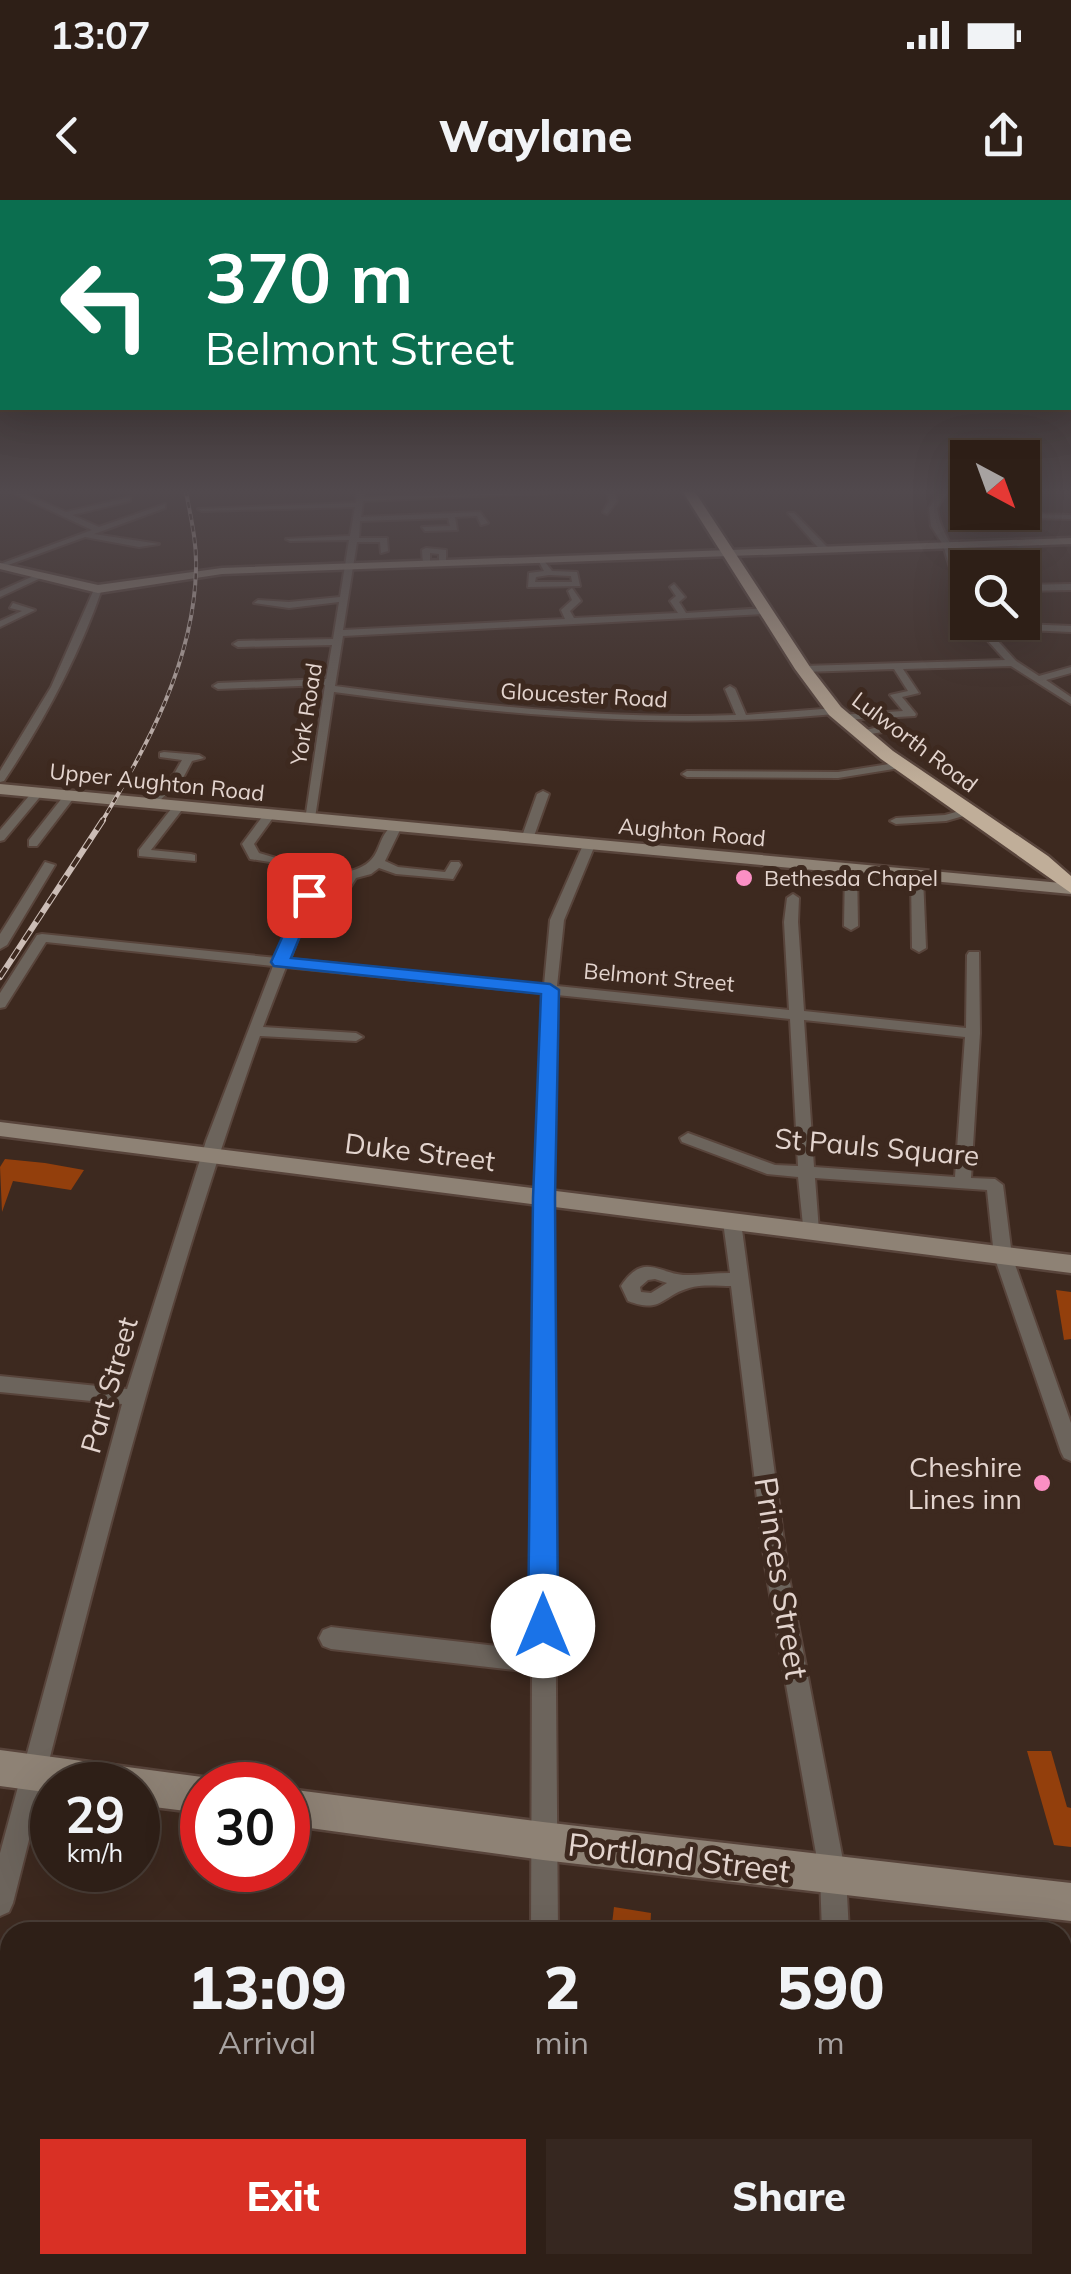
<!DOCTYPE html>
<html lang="en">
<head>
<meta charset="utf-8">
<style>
	:root { --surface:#2e1f17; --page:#362720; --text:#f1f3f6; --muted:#a7a2a1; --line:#493d36; --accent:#d93025 }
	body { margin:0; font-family:Mulish,sans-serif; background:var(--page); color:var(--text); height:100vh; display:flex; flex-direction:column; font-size:38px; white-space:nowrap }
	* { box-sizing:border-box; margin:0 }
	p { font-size:32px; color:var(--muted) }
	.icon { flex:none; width:55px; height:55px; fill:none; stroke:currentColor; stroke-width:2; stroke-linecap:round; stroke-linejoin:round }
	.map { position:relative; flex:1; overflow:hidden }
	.side { position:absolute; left:0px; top:1722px; width:1072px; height:352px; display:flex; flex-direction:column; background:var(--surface); border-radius:30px 30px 0 0; box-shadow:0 10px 40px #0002,0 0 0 2px var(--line) }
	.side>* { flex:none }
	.hud { position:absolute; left:0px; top:0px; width:1072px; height:210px; box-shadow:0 10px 40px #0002,0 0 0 2px var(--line); background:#0b6e4f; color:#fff; overflow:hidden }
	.needle { width:65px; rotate:139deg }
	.controls { position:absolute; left:950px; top:240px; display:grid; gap:20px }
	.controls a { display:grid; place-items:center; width:90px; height:90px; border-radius:0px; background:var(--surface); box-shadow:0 10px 40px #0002,0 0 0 2px var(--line); font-size:50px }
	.speed { position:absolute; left:30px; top:1562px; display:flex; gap:20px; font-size:50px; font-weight:700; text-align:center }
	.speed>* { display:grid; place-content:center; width:130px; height:130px; border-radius:50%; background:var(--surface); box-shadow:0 10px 40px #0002,0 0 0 2px var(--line); line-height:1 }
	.speed small { font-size:25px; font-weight:400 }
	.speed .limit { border:15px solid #d22; background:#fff; color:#111 }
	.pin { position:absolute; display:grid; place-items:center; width:85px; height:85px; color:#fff; margin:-42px; border-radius:20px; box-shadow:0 5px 15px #0006 }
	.me { position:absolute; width:110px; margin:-55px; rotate:0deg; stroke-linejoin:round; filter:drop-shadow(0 0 8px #0008) }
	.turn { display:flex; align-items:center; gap:35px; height:210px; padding:0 40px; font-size:45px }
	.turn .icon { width:130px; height:130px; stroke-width:2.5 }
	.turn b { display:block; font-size:70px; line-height:85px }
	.eta { display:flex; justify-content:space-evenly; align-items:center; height:170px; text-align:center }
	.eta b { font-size:60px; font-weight:800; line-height:70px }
	.button { display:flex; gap:20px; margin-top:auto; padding:20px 40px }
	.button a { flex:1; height:115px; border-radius:0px; background:var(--accent); color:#fff; font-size:40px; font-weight:800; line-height:115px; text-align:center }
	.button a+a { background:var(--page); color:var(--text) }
	.status { display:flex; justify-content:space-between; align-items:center; height:70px; padding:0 50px; background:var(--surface); direction:ltr }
	.status svg { height:28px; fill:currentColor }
	header { display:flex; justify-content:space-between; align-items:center; height:130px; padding:0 40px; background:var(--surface); font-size:45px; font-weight:800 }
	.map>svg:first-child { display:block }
	.building { fill:#933f0c }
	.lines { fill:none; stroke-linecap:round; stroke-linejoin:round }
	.street-casing { stroke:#58443b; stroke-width:4 }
	.secondary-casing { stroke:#58443b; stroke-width:5 }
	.highway-casing { stroke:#58443b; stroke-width:5 }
	.street { fill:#6c645c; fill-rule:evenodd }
	.secondary { fill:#8e8275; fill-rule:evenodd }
	.highway { fill:#c0ae99; fill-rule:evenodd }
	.rail-far1-casing { stroke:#ccbdb6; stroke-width:4 }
	.rail-casing { stroke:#ccbdb6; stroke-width:6 }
	.rail-far1 { stroke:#3d291f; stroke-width:2.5; stroke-dasharray:6; stroke-linecap:butt }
	.rail { stroke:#3d291f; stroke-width:4; stroke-dasharray:11; stroke-linecap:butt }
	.route { fill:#1a73e8; stroke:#114b97; stroke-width:2.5 }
	.poi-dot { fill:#fb8fc4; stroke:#3d291f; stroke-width:4 }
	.labels { text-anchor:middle; stroke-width:10; stroke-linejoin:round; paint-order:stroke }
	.far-street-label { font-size:22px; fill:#e3d4ce; stroke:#3d291f }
	.far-poi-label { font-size:22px; fill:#e3d4ce; stroke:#3d291f; text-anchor:start }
	.street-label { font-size:28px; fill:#e3d4ce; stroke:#3d291f }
	.poi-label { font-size:28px; fill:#e3d4ce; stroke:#3d291f; text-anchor:end }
	.near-street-label { font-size:32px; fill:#e3d4ce; stroke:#3d291f }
</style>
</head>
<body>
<div class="status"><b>13:07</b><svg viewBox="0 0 49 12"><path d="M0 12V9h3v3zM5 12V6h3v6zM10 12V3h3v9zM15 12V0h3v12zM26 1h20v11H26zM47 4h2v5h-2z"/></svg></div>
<header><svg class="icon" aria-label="back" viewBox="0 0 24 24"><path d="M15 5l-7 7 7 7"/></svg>Waylane<svg class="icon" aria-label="share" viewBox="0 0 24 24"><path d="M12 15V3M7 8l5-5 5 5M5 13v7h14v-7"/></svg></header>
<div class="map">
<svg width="1071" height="2074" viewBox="0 0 1071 2074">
	<rect width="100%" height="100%" fill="#3d291f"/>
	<g class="building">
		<path d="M5,959L45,963L84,970L71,990L13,981L2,1012L0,967Z"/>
		<path d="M1056,1090L1071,1092V1139L1064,1140Z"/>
		<path d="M1027,1551H1051L1067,1607L1071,1608V1647L1054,1645Z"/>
		<path d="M614,1707L651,1713L650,1732H611Z"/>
	</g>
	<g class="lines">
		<defs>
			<g id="street">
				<path d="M11,292H21L66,312L130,297V301L72,315L99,327L165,304V308L94,334L159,344L139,347L85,337L0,368V364L92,330Z"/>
				<path d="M357,292H364V297L569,292L363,301L361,317L480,312L488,323L481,325L477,316L455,317L457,330L425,331L422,327L450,326L448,318L360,321L359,338H387L388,351L381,353L380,342H357L343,430L565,419L561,410L572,400L568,391L572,388L581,401L570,411L574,418L678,413L670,401L676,396L670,387L674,384L685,397L679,402L686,413L766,408L770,411L766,414L343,436L335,486C468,504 601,520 736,515L725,489L730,486L735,489L746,515L835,508L840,511L835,514C665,530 503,515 334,492L315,618L305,620L325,485L218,489L213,486L218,483L326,479L332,445L238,447L233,444L238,441L333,439L339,402L289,408L254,403L258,400L289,402L340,397L349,340L290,341L286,339L350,336L355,307L202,311L198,309L356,303Z"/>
				<path d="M607,292H614L617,301L607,314L603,312L609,301Z"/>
				<path d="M940,292H947L937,308C939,324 944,331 951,345C961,366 968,393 968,415L964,413L943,345L931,326L929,308Z"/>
				<path d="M1022,296L1029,298L1027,305L1031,314L1071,315V319L1026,318L1022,311Z"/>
				<path d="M788,313H794L828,348V352H822Z"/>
				<path d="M426,348L446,350V365L439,363V354L430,353V363L423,365L422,350Z"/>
				<path d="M542,358L552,371L577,372L580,386L528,387L529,373L544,371L538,360ZM549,375L571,376L572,382H535L536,377Z"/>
				<path d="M38,374L45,376L0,397V391Z"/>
				<path d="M1071,384V390L1022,391V385Z"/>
				<path d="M95,387L102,389C78,458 44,521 4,581L0,582V571L51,487Z"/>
				<path d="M13,403L35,410L0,427V421L22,411L10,408Z"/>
				<path d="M971,422L1071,426V432L986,428L1016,461L1039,476L1071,467V473L1046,480L1071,497V504L1011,466L903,469L919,493L902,497L916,514L915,516L843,520L838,517L839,515L903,511L890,495L908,491L894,469L803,472L798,469L803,466L1005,460Z"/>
				<path d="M879,519L889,527V531L858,536V532L878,527L874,522Z"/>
				<path d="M164,552L199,555L204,558L192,561L183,578L155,605H147V601L174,574L182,560L160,557V553Z"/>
				<path d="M902,562L907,565L906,567L838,578L687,577L682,574L687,571L838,572Z"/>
				<path d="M34,590L44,592L4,640L0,641V630Z"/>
				<path d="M543,591L549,594L533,639L523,642L521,639L537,594Z"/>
				<path d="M66,593L76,595L37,646H29V640Z"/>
				<path d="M179,603L185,606L151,650L191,654L195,655V661L139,656V650L175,604Z"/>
				<path d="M970,608L974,609V613L946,621L896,624L890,621L896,618L945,615Z"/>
				<path d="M269,612L275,615L254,644L259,653L276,658L270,662L250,659L242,644L265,613Z"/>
				<path d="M396,622L402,626L385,661L398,667L445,672L451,662H459L461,665L453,679L396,674L379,668L371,674L356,678L346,694H338L336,691L347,672C388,662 371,640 396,622Z"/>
				<path d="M589,641L595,645L564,720L557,786L789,810L784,722L787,698L793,694L799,698L798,722L804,811L966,828L967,755L969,752H979L980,833L971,978L995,979L1003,985L1012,1056L1071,1223V1261L1064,1258L1061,1252L994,1056L987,990L815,978L819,1031L816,1035H804L798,977L767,974L682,942L680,938L688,933L775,965L798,966L790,819L557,795L552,997L558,1732H531L532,1472L331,1449L323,1446L319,1438L323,1430L331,1427L532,1450L536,997L543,793L286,767L263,827L356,833L363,837L356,841L260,836C159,1119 87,1411 13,1703L9,1712L0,1716V1653L122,1204L0,1192V1176L127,1189L206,941L273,766L46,742L5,807L0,808V793L37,735L42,734L277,758L303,695L309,691L315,695L290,759L544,785L550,720L583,645ZM804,820L965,837L955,977L814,967Z"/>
				<path d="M45,662L55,665L7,745L0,749V734Z"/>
				<path d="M851,666L857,670L858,726L851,730L844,726L845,670Z"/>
				<path d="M917,673L923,677L926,748L919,752L912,748L911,677Z"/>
				<path d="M732,1016L741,1022L788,1372L846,1676L849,1732H822L820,1676L766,1372L731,1086C718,1086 702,1084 689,1088C661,1096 662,1114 628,1101L621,1086C645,1050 660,1076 688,1075C701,1075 715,1073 730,1073L723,1022ZM655,1079L667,1083L651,1093L641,1092L640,1087L648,1080Z"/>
				<rect x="533" y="2065" width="32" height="9"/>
				<path d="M838,2065H870L871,2074H839Z"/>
			</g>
			<g id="secondary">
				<path d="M1071,338V344L222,374L98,393L0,369V363L98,385L222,368Z"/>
				<path d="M0,584L1071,684V694L0,594Z"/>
				<path d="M0,922L1071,1055V1073L0,936Z"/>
				<path d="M0,1550L202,1577L216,1585H202V1613L138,1605V1585H52V1593L0,1586Z"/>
				<path d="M288,1589L543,1622L1071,1683V1721L543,1660L288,1625Z"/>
			</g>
			<path id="highway" d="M683,292H695L810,467L841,507L893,551L1048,656L1071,676V693L881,559L829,515L795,469Z"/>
		</defs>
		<use href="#street" class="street-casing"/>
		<use href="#secondary" class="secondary-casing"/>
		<use href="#highway" class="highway-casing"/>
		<use href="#street" class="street"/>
		<use href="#secondary" class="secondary"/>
		<use href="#highway" class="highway"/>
		<defs>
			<path id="rail-far1" d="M101,623C147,547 194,461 196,369C197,343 191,318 186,292"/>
			<path id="rail" d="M0,777L103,620"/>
		</defs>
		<use href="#rail-far1" class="rail-far1-casing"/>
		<use href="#rail" class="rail-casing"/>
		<use href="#rail-far1" class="rail-far1"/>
		<use href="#rail" class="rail"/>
	</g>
	<linearGradient id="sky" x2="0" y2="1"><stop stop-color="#221711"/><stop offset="0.5" stop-color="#51494d"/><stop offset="1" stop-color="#51494d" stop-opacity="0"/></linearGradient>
	<rect width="1071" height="583" fill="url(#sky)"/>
	<path class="route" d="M309,690L317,695L291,758L550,784L559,790L555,998L558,1426L554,1436L543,1440L532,1436L528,1426L533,998L541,794L274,766L271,762L301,695Z"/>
	<g class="poi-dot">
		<circle cx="744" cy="678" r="10"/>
		<circle cx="1042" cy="1283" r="10"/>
	</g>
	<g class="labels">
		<g class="far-street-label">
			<text transform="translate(584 495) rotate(3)" y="8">Gloucester Road</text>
			<text transform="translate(306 514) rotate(-81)" y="8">York Road</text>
			<text transform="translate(915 542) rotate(37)" y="8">Lulworth Road</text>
			<text transform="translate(157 582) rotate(6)" y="8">Upper Aughton Road</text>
			<text transform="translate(692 632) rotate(5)" y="8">Aughton Road</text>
			<text transform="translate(659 777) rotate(5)" y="8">Belmont Street</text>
		</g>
		<g class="far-poi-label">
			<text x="764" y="686">Bethesda Chapel</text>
		</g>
		<g class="street-label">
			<text transform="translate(877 947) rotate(5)" y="10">St Pauls Square</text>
			<text transform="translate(420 952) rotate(7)" y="10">Duke Street</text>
			<text transform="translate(109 1185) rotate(-74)" y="10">Part Street</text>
		</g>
		<g class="poi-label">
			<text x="1022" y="1277">Cheshire<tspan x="1022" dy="32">Lines inn</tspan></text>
		</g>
		<g class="near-street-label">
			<text transform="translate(781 1378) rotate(81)" y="11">Princes Street</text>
			<text transform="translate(679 1658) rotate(7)" y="11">Portland Street</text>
		</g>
	</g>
</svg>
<div class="controls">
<a><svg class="needle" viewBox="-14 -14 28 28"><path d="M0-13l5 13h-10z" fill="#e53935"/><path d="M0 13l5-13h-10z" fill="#a7a2a1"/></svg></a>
<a><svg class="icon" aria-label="search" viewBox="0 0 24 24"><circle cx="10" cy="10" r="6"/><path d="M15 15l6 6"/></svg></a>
</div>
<div class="speed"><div>29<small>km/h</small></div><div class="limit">30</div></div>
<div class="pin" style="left:309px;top:695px;background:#d93025"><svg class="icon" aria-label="arrive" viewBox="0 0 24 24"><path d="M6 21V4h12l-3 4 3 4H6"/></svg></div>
<svg class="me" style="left:543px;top:1426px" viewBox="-20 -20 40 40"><circle r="19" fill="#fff"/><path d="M0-13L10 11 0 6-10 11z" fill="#1a73e8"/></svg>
<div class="hud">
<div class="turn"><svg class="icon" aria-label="left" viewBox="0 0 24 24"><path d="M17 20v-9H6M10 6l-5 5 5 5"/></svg><div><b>370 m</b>Belmont Street</div></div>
</div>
<section class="side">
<div class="eta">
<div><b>13:09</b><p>Arrival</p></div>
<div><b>2</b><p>min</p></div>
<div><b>590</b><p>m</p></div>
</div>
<div class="button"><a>Exit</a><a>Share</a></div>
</section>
</div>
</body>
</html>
